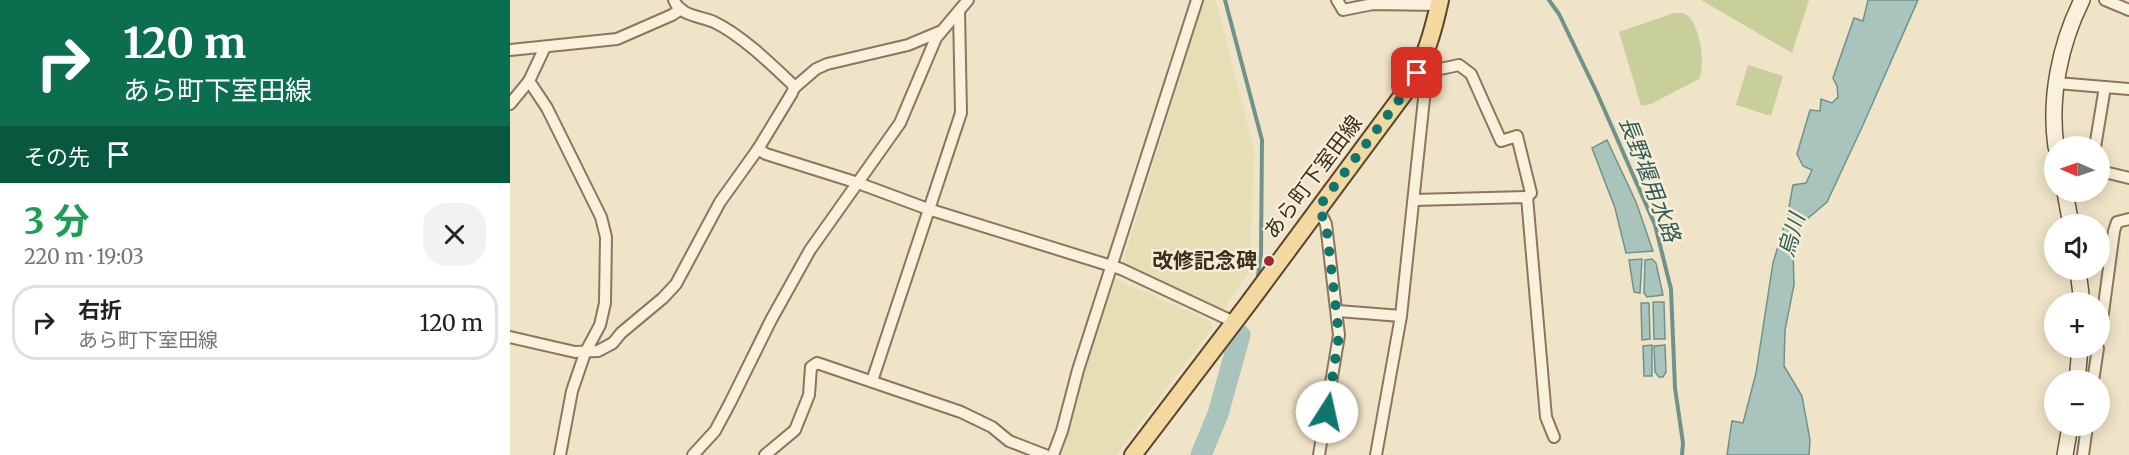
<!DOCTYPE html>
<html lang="ja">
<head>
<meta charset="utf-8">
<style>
	:root { --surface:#fff; --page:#f2f2f2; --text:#222; --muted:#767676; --line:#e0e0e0 }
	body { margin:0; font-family:Merriweather,"Noto Sans JP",serif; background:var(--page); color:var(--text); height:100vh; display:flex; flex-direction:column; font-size:22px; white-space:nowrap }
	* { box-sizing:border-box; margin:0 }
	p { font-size:20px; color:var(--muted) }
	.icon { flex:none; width:33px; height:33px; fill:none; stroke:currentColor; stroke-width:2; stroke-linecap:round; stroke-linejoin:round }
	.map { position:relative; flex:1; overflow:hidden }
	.sheet { display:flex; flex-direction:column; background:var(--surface); width:510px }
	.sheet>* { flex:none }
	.guide { background:#0b6e4f; color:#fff; overflow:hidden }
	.needle { width:39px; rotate:272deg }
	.controls { position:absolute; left:1534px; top:136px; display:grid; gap:12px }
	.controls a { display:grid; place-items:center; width:66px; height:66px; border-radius:50%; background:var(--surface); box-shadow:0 3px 15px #0003; font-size:30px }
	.pin { position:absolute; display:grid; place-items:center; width:51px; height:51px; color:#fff; margin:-26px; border-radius:12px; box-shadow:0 3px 9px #0006 }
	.me { position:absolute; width:66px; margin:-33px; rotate:10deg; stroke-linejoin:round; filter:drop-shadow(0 0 4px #0008) }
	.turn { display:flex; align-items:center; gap:21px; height:126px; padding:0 24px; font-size:27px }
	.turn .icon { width:78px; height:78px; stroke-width:2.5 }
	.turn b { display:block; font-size:42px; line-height:51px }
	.then { display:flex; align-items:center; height:57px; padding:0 24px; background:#0003; gap:12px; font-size:22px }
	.round { display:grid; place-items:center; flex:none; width:63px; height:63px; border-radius:24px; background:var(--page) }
	.headline { display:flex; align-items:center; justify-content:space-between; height:102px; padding:0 24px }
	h1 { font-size:36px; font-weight:700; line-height:45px; color:#1e9e55 }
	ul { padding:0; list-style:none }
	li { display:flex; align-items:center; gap:18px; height:75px; margin:0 12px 9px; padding:0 12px; border:3px solid var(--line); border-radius:24px }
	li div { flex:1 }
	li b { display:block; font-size:22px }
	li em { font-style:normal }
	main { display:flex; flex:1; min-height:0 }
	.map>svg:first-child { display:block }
	.farmland { fill:#e6deb5 }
	.green { fill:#c9cf9b }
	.water { fill:#a9c4bc; stroke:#6f938a; stroke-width:1.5 }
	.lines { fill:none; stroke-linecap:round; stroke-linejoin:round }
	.stream { stroke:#6f938a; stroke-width:4 }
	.river { stroke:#a9c4bc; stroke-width:21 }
	.street-casing { stroke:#8d765c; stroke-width:14 }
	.secondary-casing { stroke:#6f573f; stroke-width:18 }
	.primary-casing { stroke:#5b4430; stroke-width:20 }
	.street { stroke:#faf1dc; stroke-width:10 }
	.secondary { stroke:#faf1dc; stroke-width:15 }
	.primary { stroke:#f3d9a0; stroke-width:16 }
	.route { stroke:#0f766e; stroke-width:10; stroke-dasharray:0 18 }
	.poi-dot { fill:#9e2a2b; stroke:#f7eed8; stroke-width:2 }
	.labels { text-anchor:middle; stroke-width:5; stroke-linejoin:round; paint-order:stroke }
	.street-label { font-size:21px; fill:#3d2e20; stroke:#f7eed8 }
	.poi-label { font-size:21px; font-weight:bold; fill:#3d2e20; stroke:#f7eed8; text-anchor:end }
	.water-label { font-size:22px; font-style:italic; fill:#2f5d5a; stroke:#f7eed8 }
</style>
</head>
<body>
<main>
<section class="sheet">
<div class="guide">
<div class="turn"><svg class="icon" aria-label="right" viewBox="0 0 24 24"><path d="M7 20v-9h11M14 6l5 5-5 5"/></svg><div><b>120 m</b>あら町下室田線</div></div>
<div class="then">その先<svg class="icon" aria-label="arrive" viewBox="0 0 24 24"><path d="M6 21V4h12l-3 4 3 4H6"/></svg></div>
</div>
<div class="headline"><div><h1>3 分</h1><p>220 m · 19:03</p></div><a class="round"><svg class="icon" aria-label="close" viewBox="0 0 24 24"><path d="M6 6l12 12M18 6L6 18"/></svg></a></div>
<ul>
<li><svg class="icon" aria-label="right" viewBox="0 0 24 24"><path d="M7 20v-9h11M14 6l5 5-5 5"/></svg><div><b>右折</b><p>あら町下室田線</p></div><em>120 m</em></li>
</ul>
</section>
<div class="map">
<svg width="1619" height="455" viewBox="0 0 1619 455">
	<rect width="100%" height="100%" fill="#f0e4c8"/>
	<g class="farmland">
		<path d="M694,0H706L744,151L740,259L738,273L712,311L613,262Z"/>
		<path d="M605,279L700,321L703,327L606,455H551L569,390Z"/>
	</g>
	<g class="green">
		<path d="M1191,0H1299L1282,53Z"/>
		<path d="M1164,13C1169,13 1174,12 1178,16C1190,26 1196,65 1189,79L1141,104L1131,106L1109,32Z"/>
		<path d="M1238,65L1273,76L1261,116L1226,105Z"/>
	</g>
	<g class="water">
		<path d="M1358,0H1408L1353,125L1317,202L1290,225L1283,251L1284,285L1275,330L1274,366L1292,396L1300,440L1299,455H1217L1222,421L1233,423L1246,373L1263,263L1278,213L1283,185L1296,183L1302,170L1293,166L1287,154L1300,110L1310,111L1311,99L1322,103L1328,97L1327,86L1323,78L1344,18L1353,21Z"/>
		<path d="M1097,140L1126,202L1143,251L1116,253L1105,208L1082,148Z"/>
		<path d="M1132,259L1130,293L1124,292L1119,260Z"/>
		<path d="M1142,259L1146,263L1153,295L1137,297L1134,293L1135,260Z"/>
		<path d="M1143,302H1154L1155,339H1144Z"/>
		<path d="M1131,303H1139L1140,339L1132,340Z"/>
		<path d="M1142,345V376H1134L1133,346Z"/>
		<path d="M1155,345L1156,372L1153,377H1149L1145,372L1144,346Z"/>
	</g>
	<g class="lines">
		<g class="stream">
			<path d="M715,0L752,140L751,255L748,276"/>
			<path d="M1039,0L1049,14L1087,93L1145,225L1161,289L1165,388L1173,443L1172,455"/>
		</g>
		<path class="river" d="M691,455L708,414L730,335"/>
		<defs>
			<g id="street">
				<path d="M827,0L833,10L863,4L929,5"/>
				<path d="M1595,0L1619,10"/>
				<path d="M35,47L19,81L37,108L91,217L96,237L95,303L90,325L75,353L62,391L50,455"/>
				<path d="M0,50L107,39L162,15L171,9"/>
				<path d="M916,72L949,65L961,74L991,141L1007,136L1021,193L1017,197"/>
				<path d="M1547,83L1619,89"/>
				<path d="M284,88L306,69L317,64L398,45L429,32"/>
				<path d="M0,104L19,81"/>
				<path d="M1585,147L1595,87"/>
				<path d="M248,149L256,154L348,183L418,209L611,269L724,322"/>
				<path d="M1590,171L1619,178"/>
				<path d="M904,200L1017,197L1036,417L1044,437"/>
				<path d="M808,208L816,224L829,335L809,455"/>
				<path d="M828,311L891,316"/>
				<path d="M1590,335L1604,231L1607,222L1619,219"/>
				<path d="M0,337L65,352L88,351L103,343L111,333L153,298L166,284L210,202L248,149L282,93L284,88L282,84C260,63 231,35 204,22C190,16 170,16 164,0"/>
				<path d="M362,381L451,113L449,11"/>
				<path d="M1583,381L1588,348"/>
				<path d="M183,455L205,431L220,403L261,320L300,250L390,123L426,38L458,0"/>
				<path d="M255,455L285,430L299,395L301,367L307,363L451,412L482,427L499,441L535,455"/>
				<path d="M543,455L552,431L568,370L687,0"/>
				<path d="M866,455L891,316L916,80L914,60"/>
				<path d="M1573,455L1577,426"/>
			</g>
			<g id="secondary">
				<path d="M1546,147C1539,98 1550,44 1572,0"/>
				<path d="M1555,192L1561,225"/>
				<path d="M1568,270L1572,303"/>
				<path d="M1567,381L1570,348"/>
				<path d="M1555,455L1560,426"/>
			</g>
			<path id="primary" d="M623,455L738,304L898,88C915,60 923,32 930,0"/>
		</defs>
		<use href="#street" class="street-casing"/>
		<use href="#secondary" class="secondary-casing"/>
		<use href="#primary" class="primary-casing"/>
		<use href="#street" class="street"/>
		<use href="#secondary" class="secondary"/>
		<use href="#primary" class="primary"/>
	</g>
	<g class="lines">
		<path class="route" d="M817,412L829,335L816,224L808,208L898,88L907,73"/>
	</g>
	<circle class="poi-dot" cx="759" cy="261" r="6"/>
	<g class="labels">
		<g class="street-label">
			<text transform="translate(803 177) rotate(-53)" y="7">あら町下室田線</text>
		</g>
		<g class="poi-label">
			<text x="747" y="268">改修記念碑</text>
		</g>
		<g class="water-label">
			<text transform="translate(1140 179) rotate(69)" y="8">長野堰用水路</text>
			<text transform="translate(1281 235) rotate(-74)" y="8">烏川</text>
		</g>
	</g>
</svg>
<div class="controls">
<a><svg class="needle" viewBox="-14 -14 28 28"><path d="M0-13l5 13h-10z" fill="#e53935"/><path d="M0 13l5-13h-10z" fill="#767676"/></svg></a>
<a><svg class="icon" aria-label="sound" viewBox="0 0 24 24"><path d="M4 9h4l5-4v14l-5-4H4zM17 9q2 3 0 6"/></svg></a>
<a>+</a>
<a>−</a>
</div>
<div class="pin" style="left:907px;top:73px;background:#d93025"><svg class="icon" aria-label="arrive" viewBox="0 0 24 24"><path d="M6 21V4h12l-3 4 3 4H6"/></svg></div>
<svg class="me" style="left:817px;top:412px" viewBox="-20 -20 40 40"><circle r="19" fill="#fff"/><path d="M0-13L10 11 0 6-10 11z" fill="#0f766e"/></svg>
</div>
</main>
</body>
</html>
